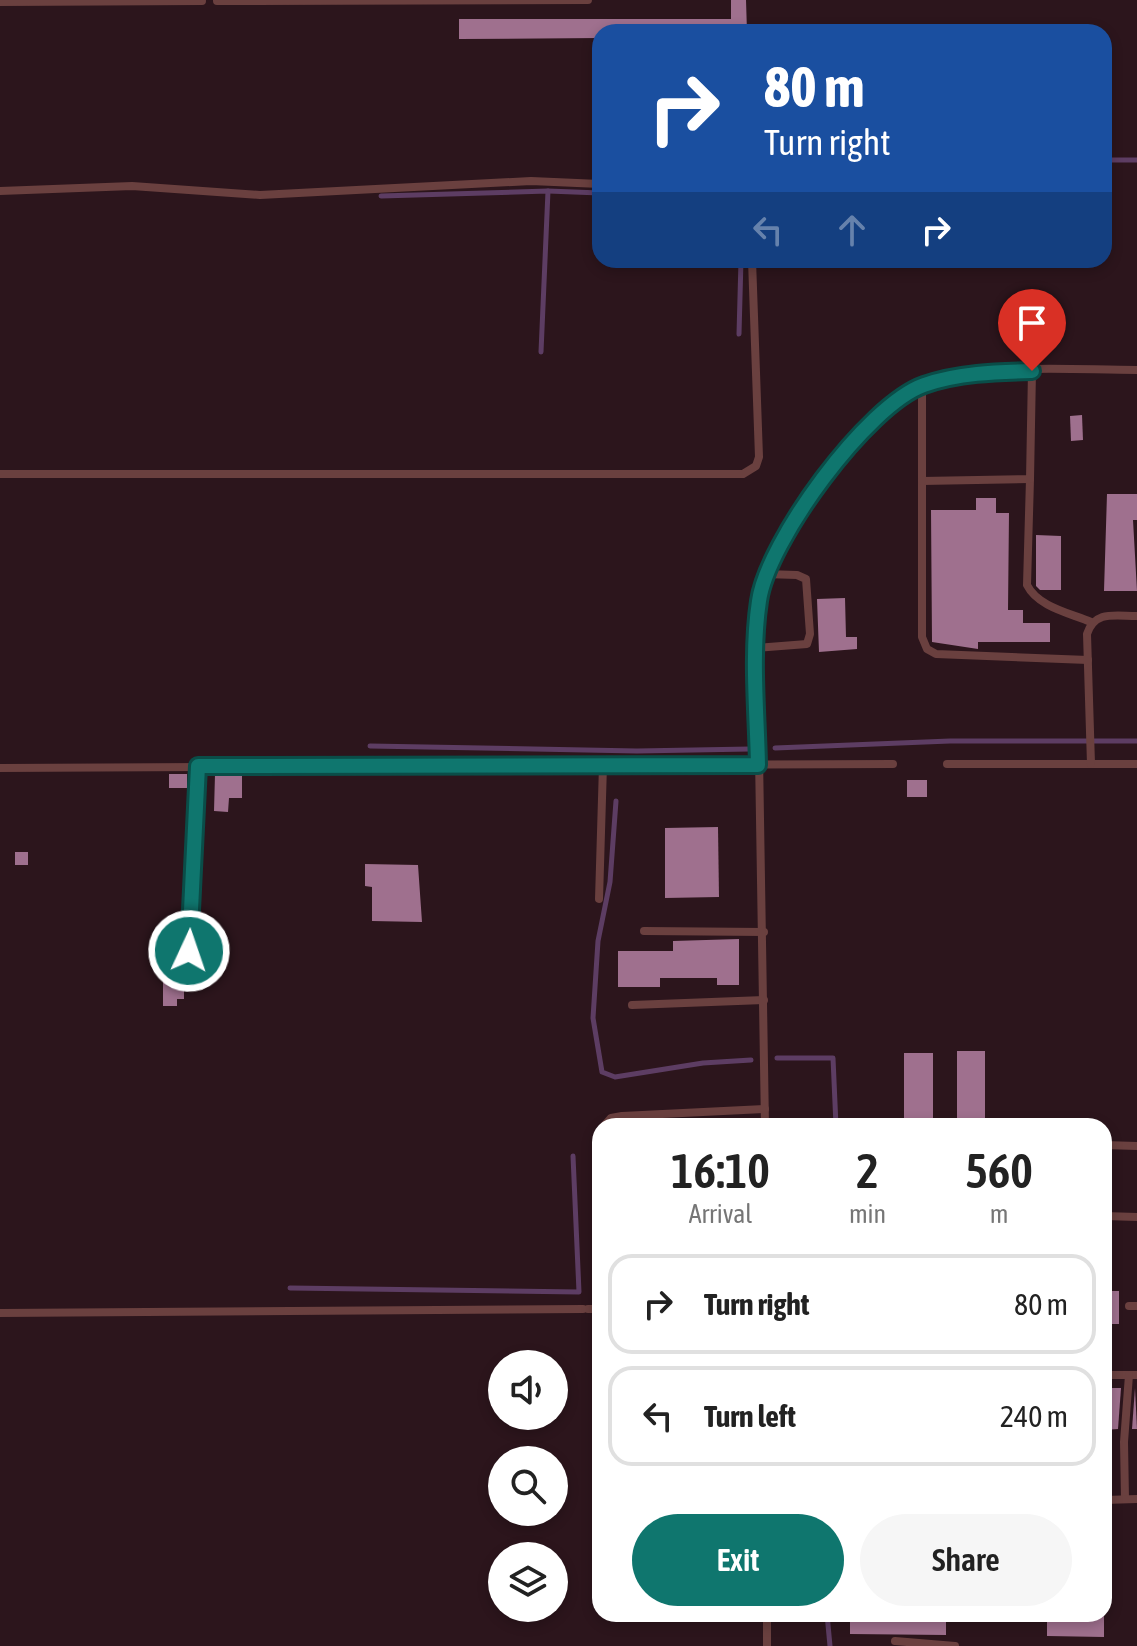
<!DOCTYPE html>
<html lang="en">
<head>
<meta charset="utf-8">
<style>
	:root { --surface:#fff; --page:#f6f6f6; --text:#222; --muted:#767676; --line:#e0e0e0; --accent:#0f766e }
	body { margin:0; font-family:"Asap Condensed",sans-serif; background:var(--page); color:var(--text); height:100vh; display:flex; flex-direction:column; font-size:30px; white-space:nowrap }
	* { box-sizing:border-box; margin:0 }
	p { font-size:26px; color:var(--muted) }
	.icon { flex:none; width:44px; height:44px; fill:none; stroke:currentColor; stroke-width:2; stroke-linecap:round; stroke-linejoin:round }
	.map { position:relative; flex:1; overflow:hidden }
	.panel { position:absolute; left:592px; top:1118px; width:520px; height:504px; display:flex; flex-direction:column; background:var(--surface); border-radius:24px; box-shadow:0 4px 12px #0003 }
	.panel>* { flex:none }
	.top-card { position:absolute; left:592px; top:24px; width:520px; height:244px; border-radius:24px; box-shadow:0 4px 12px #0003; background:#1a4fa0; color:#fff; overflow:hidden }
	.tools { position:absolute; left:488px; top:1350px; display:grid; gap:16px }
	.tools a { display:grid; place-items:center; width:80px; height:80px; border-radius:50%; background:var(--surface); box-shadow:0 4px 12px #0003; font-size:40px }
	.pin { position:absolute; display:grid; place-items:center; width:68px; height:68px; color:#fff; margin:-82px -34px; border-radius:50% 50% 50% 0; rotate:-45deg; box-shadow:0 0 8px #0007 }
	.pin .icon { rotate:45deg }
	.me { position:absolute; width:88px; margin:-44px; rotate:3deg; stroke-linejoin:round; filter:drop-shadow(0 0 6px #0008) }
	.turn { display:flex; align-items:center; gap:28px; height:168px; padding:0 40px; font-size:36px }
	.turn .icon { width:104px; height:104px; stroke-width:2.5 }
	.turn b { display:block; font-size:56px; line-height:68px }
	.lanes { display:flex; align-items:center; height:76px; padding:0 40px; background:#0003; justify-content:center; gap:40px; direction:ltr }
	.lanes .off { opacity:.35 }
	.eta { display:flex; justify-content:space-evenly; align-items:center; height:136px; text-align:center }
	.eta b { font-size:48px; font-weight:600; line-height:56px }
	.button { display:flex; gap:16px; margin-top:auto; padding:16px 40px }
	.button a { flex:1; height:92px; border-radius:48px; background:var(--accent); color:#fff; font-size:32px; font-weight:600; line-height:92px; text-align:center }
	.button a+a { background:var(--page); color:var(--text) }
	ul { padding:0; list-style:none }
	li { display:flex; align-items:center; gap:24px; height:100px; margin:0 16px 12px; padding:0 24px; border:4px solid var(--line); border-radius:24px }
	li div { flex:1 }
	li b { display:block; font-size:30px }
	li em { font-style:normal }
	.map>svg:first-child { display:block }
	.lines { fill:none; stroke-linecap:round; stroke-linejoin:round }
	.stream { stroke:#5d3d63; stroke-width:5 }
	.building { fill:#9f708e }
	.lane { stroke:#6a403f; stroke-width:8 }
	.route-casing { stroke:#0a4d48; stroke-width:20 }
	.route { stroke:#0f766e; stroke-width:14 }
</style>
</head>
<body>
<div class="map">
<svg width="1137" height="1646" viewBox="0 0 1137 1646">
	<rect width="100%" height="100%" fill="#2c151c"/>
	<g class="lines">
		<g class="stream">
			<path d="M1104,160H1137"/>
			<path d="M548,191L600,193"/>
			<path d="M381,196L548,191L541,352"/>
			<path d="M739,334L741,260"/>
			<path d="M370,746L637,751L750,749"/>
			<path d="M775,748L950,741H1137"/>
			<path d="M616,801L610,882L598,941L593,1018L602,1072L615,1077L703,1063L751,1060"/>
			<path d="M777,1058H833L836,1126"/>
			<path d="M290,1288L579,1292L573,1156"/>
			<path d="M827,1614L830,1646"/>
		</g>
	</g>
	<g class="building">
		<path d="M731,0H746L747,32H600V38L459,39V19H731Z"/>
		<path d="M1082,415L1083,440L1071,441L1070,416Z"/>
		<path d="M1107,494H1137V520H1133L1137,591H1104Z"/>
		<path d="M976,498H996V513H1009L1008,610H1023V623H1050V642H978V649L932,642L931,510H976Z"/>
		<path d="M1036,535L1061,536V590H1040L1036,586Z"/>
		<path d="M845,598L846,637H857V649L819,652L817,599Z"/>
		<rect x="169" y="774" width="18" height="14"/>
		<path d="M215,774L242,775V798H229L228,812L214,811Z"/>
		<rect x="907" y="780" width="20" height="17"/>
		<path d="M718,827L719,897L665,898V828Z"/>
		<rect x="15" y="852" width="13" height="13"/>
		<path d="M365,864L418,865L422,922L372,921V887L365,886Z"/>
		<path d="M739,939V985H717V978H660V987H618V951H673V941Z"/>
		<path d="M163,967H175V981L184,982V999H177V1006H163Z"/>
		<rect x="957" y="1051" width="28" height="75"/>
		<rect x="904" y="1053" width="29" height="73"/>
		<rect x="1104" y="1291" width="15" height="33"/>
		<path d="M1104,1388H1121L1118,1429L1104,1430Z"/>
		<path d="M1135,1388L1137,1429H1132Z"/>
		<path d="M850,1614H946V1635L850,1634Z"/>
		<path d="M1047,1614H1104V1637L1047,1636Z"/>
	</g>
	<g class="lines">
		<g class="lane">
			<path d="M217,1L588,0"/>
			<path d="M0,2L202,1"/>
			<path d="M0,191L132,186L260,195L531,181L600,184"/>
			<path d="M922,385V637L927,649L936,654L1088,660"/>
			<path d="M0,474H743L756,466L759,457L752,260"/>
			<path d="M1030,479L1027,585C1038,607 1070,613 1091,622"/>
			<path d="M922,481L1030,479L1032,371"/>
			<path d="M757,648L807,644L810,634L806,579L797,575L765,574"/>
			<path d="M947,764H1137"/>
			<path d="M1091,764L1087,634C1095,610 1115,616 1137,616"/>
			<path d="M0,768L893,764"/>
			<path d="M599,899L603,765"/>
			<path d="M644,931L764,932"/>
			<path d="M189,951L198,766"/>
			<path d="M632,1005L764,1000"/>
			<path d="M604,1126L611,1118L622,1116L765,1109"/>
			<path d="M765,1126L757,634C758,614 759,594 765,574C782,524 875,402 924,385C989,362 1069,370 1137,370"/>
			<path d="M1104,1145L1137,1146"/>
			<path d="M1104,1216L1137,1217"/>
			<path d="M1129,1306H1137"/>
			<path d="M588,1309H600"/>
			<path d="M0,1313L583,1309"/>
			<path d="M1104,1375H1137"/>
			<path d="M1125,1499L1124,1442L1129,1375"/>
			<path d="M1104,1500L1137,1499"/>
			<path d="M767,1614V1646"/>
			<path d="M895,1641L955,1646"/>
		</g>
	</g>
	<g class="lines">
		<defs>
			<path id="route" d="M189,951L198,766L758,765C757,712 751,654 759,601C767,542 867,405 924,385C958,373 996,372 1032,371"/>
		</defs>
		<use href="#route" class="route-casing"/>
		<use href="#route" class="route"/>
	</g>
</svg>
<div class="tools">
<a><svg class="icon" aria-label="sound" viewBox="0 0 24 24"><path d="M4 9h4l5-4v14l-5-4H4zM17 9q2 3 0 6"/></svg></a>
<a><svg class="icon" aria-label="search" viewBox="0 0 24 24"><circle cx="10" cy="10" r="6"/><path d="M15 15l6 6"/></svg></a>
<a><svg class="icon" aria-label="layers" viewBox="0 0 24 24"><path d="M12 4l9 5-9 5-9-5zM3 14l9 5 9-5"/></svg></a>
</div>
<div class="pin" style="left:1032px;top:371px;background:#d93025"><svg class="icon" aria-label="arrive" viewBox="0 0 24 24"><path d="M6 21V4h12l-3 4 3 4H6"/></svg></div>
<svg class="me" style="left:189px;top:951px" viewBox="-20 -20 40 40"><circle r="17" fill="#0f766e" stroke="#fff" stroke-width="3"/><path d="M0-11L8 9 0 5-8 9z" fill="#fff"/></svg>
<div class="top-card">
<div class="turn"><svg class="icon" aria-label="right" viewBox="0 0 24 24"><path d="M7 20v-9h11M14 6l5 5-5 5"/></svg><div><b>80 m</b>Turn right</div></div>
<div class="lanes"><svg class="icon off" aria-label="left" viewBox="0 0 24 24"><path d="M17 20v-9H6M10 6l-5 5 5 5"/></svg><svg class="icon off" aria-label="ahead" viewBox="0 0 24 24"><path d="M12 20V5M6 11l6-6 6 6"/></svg><svg class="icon" aria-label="right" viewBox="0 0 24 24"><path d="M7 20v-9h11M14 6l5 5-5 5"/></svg></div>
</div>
<section class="panel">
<div class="eta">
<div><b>16:10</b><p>Arrival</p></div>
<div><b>2</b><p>min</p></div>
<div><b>560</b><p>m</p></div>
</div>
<ul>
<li><svg class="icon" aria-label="right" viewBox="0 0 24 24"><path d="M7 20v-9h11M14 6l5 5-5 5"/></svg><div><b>Turn right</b></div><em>80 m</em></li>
<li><svg class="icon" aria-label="left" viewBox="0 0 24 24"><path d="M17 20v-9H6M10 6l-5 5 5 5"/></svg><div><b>Turn left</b></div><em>240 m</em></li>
</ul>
<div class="button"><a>Exit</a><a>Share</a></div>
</section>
</div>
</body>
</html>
